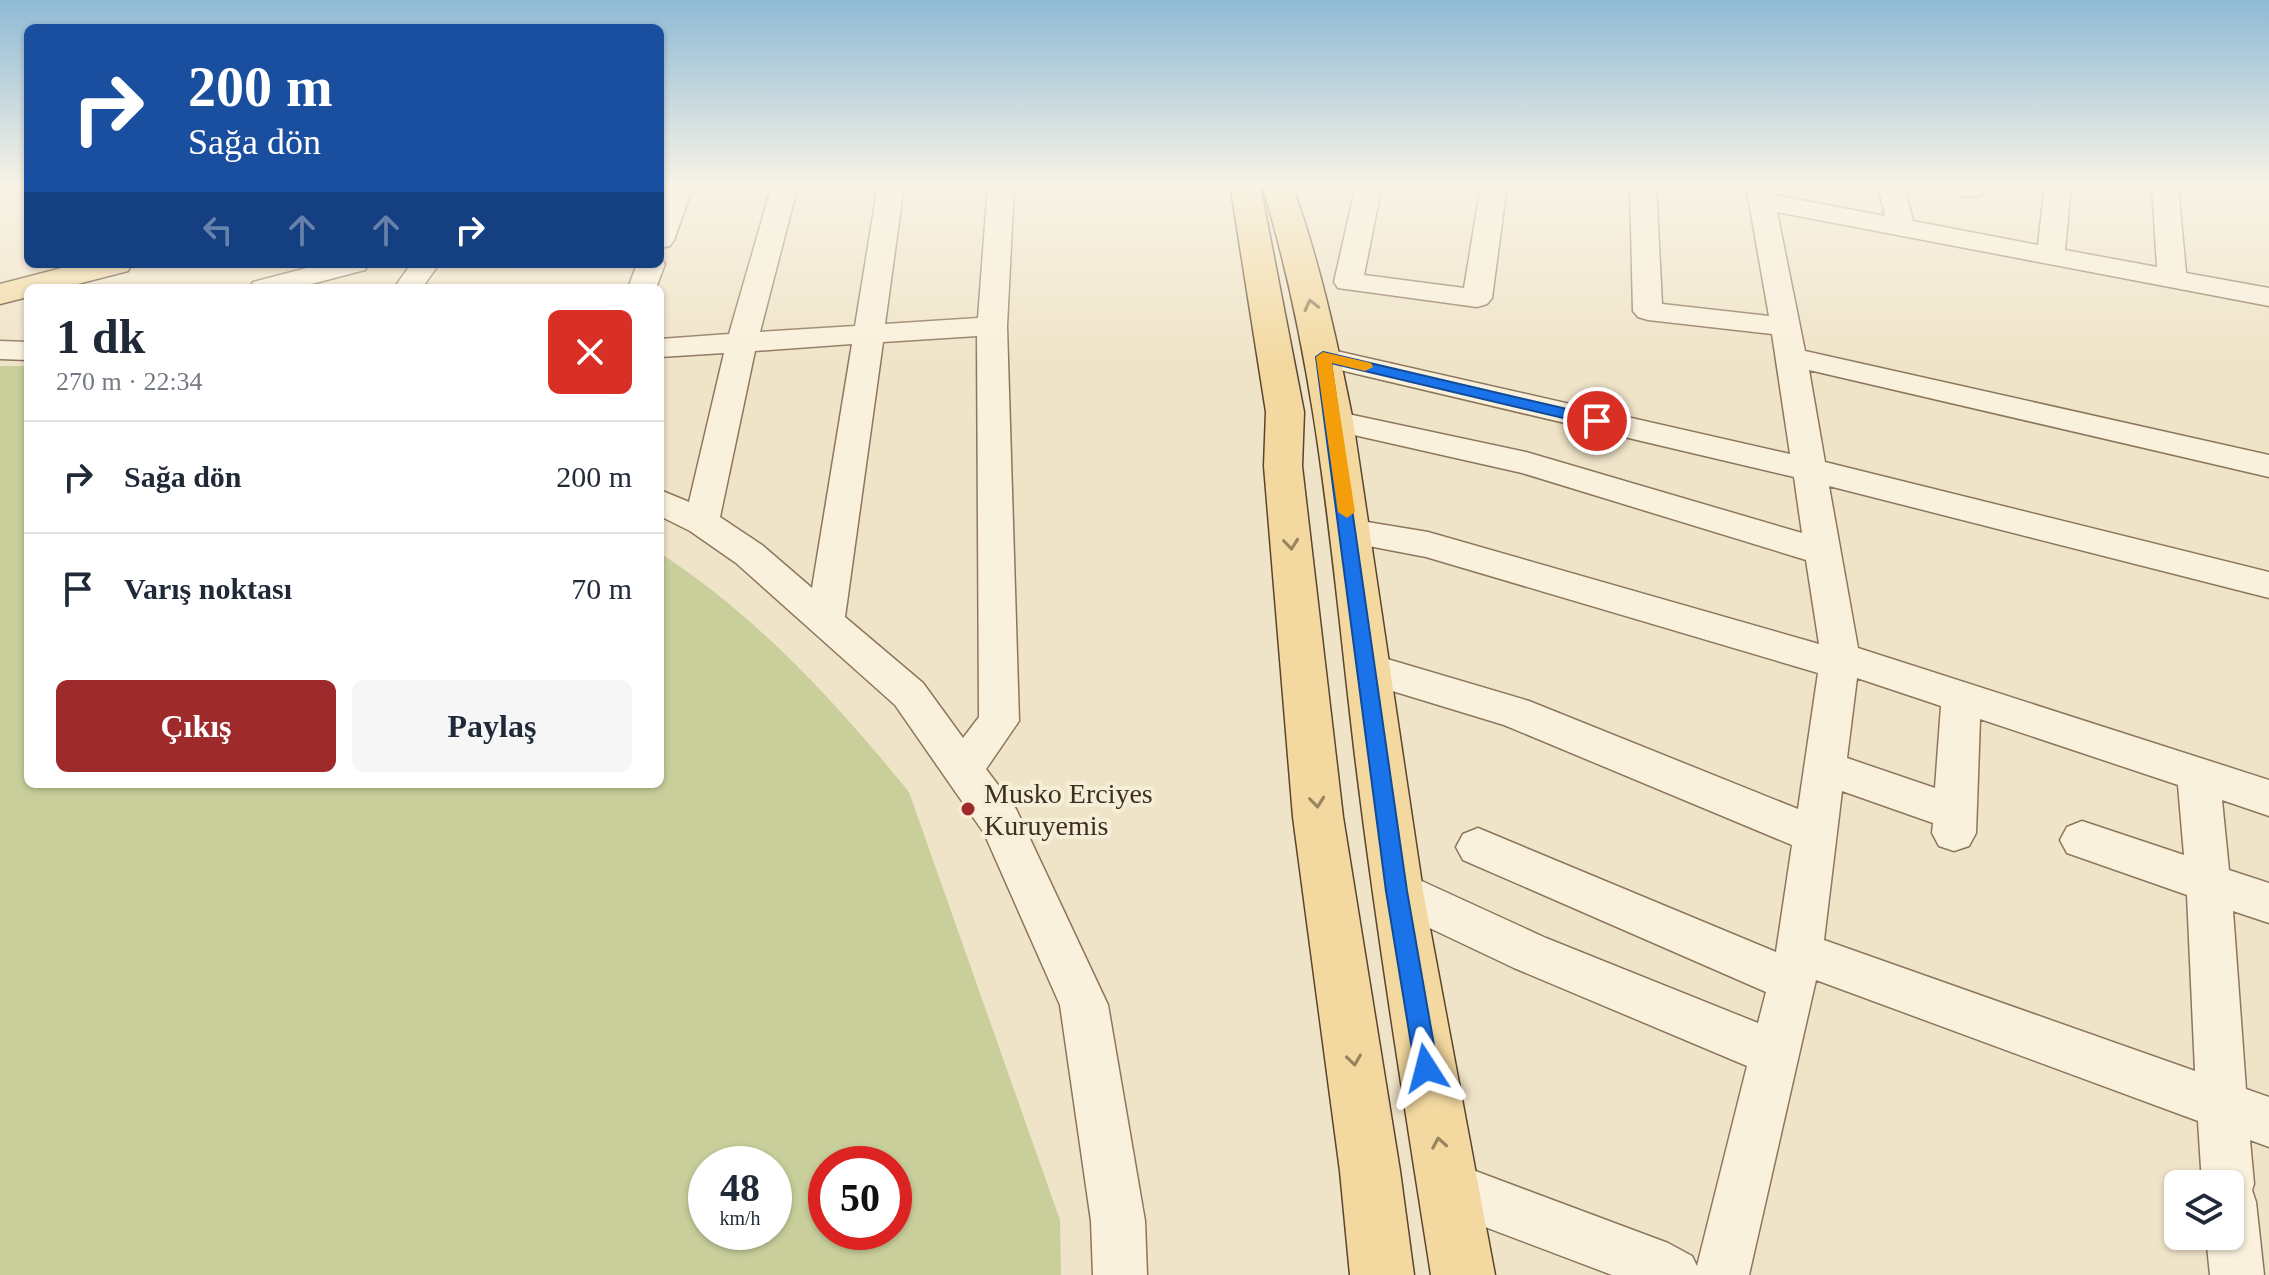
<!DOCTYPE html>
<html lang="tr">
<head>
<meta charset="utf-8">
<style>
	:root { --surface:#fff; --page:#f6f6f7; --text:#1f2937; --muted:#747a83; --line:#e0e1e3; --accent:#9e2a2b }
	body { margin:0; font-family:"Times New Roman",serif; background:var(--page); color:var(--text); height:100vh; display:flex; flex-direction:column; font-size:30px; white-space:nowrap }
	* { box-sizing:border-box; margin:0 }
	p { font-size:26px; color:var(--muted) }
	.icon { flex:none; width:44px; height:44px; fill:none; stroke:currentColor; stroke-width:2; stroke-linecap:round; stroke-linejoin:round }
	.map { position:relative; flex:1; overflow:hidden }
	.details { position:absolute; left:24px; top:284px; width:640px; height:504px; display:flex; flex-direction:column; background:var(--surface); border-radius:12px; box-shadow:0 2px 6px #0004 }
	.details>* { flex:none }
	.hud { position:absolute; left:24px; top:24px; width:640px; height:244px; border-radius:12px; box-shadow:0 2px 6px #0004; background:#1a4fa0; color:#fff; overflow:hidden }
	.controls { position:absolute; left:2164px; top:1170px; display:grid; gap:16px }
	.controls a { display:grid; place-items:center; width:80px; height:80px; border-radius:12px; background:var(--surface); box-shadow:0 2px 6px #0004; font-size:40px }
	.speed { position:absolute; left:688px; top:1146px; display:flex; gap:16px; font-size:40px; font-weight:700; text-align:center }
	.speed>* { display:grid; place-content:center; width:104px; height:104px; border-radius:50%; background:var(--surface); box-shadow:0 2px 6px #0004; line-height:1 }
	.speed small { font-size:20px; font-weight:400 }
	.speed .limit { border:12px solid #d22; background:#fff; color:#111 }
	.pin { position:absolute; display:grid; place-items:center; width:68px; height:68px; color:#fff; margin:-34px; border:4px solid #fff; border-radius:50%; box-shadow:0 2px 8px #0007 }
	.me { position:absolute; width:88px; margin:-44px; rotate:351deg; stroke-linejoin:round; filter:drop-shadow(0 0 6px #0008) }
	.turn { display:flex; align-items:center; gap:28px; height:168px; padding:0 32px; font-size:36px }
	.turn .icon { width:104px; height:104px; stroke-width:2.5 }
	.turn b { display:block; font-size:56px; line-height:68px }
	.lanes { display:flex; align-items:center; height:76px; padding:0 32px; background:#0003; justify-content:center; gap:40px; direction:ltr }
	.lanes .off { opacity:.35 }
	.round { display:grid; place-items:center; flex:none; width:84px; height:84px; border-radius:12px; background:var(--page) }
	.headline { display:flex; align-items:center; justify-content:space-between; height:136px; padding:0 32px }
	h1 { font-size:48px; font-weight:700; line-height:60px }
	.cta { display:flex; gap:16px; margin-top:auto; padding:16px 32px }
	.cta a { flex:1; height:92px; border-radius:12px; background:var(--accent); color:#fff; font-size:32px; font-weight:700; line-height:92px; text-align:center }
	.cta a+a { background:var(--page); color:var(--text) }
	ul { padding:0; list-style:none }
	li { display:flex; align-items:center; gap:24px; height:112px; padding:0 32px; border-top:2px solid var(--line) }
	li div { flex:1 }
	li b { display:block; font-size:30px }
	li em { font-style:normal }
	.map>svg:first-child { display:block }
	.green { fill:#c9cf9b; fill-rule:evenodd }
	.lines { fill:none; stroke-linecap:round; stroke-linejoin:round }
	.minor-casing { stroke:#8d765c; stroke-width:3 }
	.major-casing { stroke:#5b4430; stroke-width:3 }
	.minor { fill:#faf1dc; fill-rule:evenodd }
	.major { fill:#f3d9a0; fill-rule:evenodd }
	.oneway { stroke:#988460 }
	.route { fill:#1a73e8; stroke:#114b97; stroke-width:2 }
	.slow { fill:#f59e0b }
	.poi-dot { fill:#9e2a2b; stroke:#f7eed8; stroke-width:3 }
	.labels { text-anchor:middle; stroke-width:8; stroke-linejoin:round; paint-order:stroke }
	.poi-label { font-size:28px; fill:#3d2e20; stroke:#f7eed8; text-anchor:start }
</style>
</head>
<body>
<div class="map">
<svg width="2269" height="1275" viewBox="0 0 2269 1275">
	<rect width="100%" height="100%" fill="#f0e4c8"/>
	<path class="green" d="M0,366H28V784H660V553C757,616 836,702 909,792L1060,1220L1061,1275H0ZM706,1164H774V1232H706ZM826,1164H894V1232H826Z"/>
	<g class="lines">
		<defs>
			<g id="minor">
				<path d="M668,185L693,187L674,240L670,246L660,248V205Z"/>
				<path d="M772,185H798L760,332L855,326L878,185H904L885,324L978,318L988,185H1014L1007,326L1019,721L986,769L1016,809L1108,1005L1145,1221L1147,1275H1093L1091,1221L1060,1005L984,833L895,705L736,563L690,531L660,516V490L689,502L724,353L660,357V339L729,334ZM977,336L979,717L963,738L923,683L845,617L883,342ZM852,344L812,588L762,545L720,517L755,351Z"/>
				<path d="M1356,185H1382L1364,275L1464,288L1481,185H1507L1492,298L1487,304L1477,307L1338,288L1334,282Z"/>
				<path d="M1630,185H1656L1662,304L1769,316L1746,185H1772L1774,195L1885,216L1878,185H1904L1913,221L2038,245L2045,185H2071L2065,250L2157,267L2152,185H2178L2186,273L2269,288V306L1777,212L1805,351L2269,455V477L1809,370L1825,462L2269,572V598L1829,486L1858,648L2269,780V816L2222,800L2229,870L2269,883V923L2233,911L2246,1089L2269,1097V1147L2250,1140L2254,1184L2252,1190L2256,1202L2264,1275H2210L2206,1236H2230V1184H2202L2198,1121L1816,980L1749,1275H1612L1427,1205L1420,1186L1427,1167L1446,1160L1668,1243L1692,1256L1697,1266L1747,1066L1514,968L1381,905L1375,891L1381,877L1397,871L1413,877L1546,938L1758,1023L1766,992L1463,860L1456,847L1463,834L1478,828L1776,952L1792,845L1504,725L1353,679L1348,668L1353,657L1367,653L1529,701L1798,809L1818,673L1426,557L1337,540L1331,531L1337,522L1349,519L1428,532L1819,644L1806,560L1522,473L1323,428L1318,421L1323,414L1334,411L1526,452L1802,533L1794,477L1323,366L1312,364L1308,357L1312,350L1323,348L1790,454L1772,334L1648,320L1638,317L1633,311ZM1857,678L1941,706L1935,788L1847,758ZM1980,719L2178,785L2184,855L2082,821L2067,827L2060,840L2067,853L2187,895L2195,1071L1824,940L1842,791L1933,823L1932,833L1939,846L1954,851L1969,846L1976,833Z"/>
				<path d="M1957,185H1983L1984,190L1980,196H1962Z"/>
				<path d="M660,258L665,264L656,288H628L637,264H660Z"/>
				<path d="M322,264H369L365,270L296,288H249L253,282Z"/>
				<path d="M411,264H439L422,288H394Z"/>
				<path d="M0,341L28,342V360L0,359Z"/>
			</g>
			<g id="major">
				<path d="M1234,185H1258L1261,190L1304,412L1302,466L1343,817L1400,1171L1414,1275H1350L1340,1171L1293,817L1264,466L1266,412L1231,190Z"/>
				<path d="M1262,185H1292C1320,262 1337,341 1353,421L1423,891L1495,1275H1431C1404,1102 1376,929 1355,756C1332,564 1319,370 1262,185Z"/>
				<path d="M77,264H132L128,271L62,288H28V297L0,304V284Z"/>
			</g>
		</defs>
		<use href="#minor" class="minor-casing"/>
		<use href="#major" class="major-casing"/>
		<use href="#minor" class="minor"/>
		<use href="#major" class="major"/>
	</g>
	<defs><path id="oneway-chevron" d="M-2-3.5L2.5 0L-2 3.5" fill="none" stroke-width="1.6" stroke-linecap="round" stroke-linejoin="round" transform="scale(2)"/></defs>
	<g class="oneway">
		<use href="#oneway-chevron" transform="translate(1311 305) rotate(-103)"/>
		<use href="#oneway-chevron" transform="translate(1291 544) rotate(84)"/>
		<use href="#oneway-chevron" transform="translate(1317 802) rotate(84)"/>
		<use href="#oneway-chevron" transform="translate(1354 1060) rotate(82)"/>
		<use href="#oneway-chevron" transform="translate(1439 1143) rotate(-100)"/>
	</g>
	<linearGradient id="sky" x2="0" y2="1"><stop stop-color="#8fbad6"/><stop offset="0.51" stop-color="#f8f3e6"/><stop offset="1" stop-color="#f8f3e6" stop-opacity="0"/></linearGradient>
	<rect width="2269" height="363" fill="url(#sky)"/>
	<path class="route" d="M1323,352L1597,416L1605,421L1597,426L1331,363L1407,891L1438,1068L1435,1076L1426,1080L1418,1076L1415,1068L1386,891L1316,357Z"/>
	<path class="slow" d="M1323,352L1371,363L1373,367L1365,371L1332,363L1355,512L1347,518L1338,512L1316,357Z"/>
	<circle class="poi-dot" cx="968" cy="809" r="8"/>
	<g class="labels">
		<g class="poi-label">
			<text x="984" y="803">Musko Erciyes<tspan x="984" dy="32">Kuruyemis</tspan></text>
		</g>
	</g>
</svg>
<div class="controls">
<a><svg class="icon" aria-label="layers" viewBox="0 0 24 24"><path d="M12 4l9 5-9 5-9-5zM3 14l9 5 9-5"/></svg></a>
</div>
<div class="speed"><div>48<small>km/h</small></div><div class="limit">50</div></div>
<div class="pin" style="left:1597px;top:421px;background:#d93025"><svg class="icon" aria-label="arrive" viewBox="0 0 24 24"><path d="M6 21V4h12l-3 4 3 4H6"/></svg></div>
<svg class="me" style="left:1426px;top:1068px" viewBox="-20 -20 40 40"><path d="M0-17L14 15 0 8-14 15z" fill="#1a73e8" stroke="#fff" stroke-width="4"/></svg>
<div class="hud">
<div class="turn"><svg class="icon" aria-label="right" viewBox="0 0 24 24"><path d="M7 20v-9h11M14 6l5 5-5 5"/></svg><div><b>200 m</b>Sağa dön</div></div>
<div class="lanes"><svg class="icon off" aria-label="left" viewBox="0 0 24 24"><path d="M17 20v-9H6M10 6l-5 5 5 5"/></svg><svg class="icon off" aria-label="ahead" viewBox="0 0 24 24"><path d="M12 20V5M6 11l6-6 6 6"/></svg><svg class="icon off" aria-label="ahead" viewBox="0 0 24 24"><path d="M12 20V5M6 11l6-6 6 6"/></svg><svg class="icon" aria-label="right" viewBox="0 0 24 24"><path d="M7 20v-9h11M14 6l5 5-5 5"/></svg></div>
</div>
<section class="details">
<div class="headline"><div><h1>1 dk</h1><p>270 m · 22:34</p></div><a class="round" style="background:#d93025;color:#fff"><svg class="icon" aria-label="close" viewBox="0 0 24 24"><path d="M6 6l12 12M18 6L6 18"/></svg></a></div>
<ul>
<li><svg class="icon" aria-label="right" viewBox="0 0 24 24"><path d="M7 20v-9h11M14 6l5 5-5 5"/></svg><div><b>Sağa dön</b></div><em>200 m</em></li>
<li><svg class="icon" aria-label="arrive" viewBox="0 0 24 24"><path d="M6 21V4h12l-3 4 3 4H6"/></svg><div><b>Varış noktası</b></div><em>70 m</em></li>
</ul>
<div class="cta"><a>Çıkış</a><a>Paylaş</a></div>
</section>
</div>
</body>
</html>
